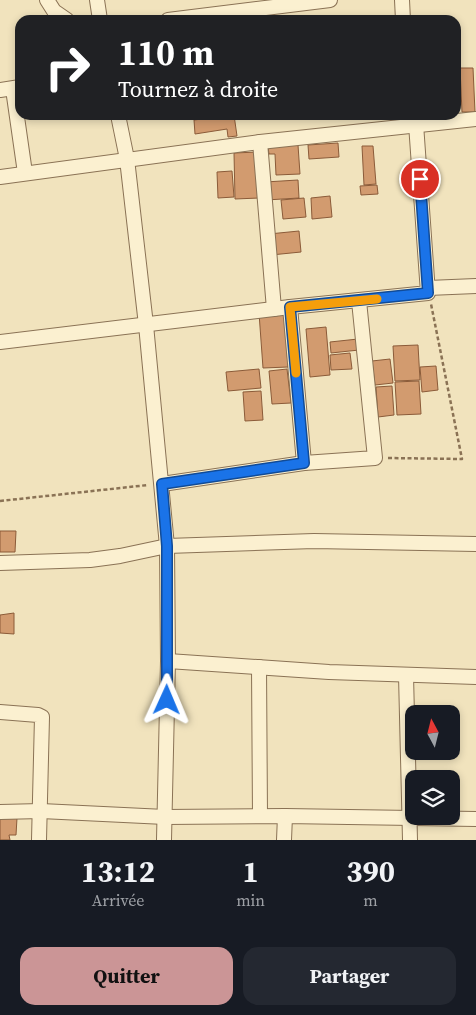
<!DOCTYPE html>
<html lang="fr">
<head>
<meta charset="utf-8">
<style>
	:root { --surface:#171b24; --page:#242831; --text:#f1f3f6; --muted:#9ea1a6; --accent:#cb9596 }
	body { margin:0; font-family:"Source Serif 4",serif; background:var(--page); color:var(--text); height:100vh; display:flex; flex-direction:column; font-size:19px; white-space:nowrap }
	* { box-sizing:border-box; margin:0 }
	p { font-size:16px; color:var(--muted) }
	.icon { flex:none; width:28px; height:28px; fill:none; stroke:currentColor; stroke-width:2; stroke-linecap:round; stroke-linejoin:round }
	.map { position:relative; height:840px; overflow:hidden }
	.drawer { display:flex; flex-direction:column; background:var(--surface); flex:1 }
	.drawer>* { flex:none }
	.hud { position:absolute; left:15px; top:15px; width:446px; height:105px; border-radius:15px; box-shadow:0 2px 8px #0003; background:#202124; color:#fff; overflow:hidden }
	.needle { width:32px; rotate:353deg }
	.buttons { position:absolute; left:405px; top:705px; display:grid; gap:10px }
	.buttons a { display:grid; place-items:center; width:55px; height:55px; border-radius:10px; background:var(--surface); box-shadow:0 2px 8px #0003; font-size:25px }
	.pin { position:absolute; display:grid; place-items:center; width:42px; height:42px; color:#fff; margin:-21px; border:2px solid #fff; border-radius:50%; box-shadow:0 1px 5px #0007 }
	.me { position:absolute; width:55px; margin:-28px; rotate:1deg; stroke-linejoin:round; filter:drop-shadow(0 0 4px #0008) }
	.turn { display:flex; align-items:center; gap:18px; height:105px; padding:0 20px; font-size:22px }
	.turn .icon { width:65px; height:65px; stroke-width:2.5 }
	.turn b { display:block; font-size:35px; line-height:42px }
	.eta { display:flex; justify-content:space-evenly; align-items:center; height:85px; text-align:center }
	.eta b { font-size:30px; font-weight:700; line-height:35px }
	.cta { display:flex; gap:10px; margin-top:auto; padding:10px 20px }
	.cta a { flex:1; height:58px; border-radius:15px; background:var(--accent); color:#111; font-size:20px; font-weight:700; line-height:58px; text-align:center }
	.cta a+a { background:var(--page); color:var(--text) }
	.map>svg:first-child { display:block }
	.building { fill:#d29b6f; stroke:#8b5b39 }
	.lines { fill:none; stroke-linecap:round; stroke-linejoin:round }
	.minor-casing { stroke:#8a7255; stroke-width:16 }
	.path { stroke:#8a7255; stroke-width:2.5; stroke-dasharray:4 2.5; stroke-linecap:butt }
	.minor { stroke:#fbf0d0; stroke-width:14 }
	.route-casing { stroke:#114b97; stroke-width:12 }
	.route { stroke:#1a73e8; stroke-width:9 }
	.slow { stroke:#f59e0b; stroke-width:9 }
</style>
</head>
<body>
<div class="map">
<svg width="476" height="840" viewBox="0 0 476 840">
	<rect width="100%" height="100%" fill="#f1e3bd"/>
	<g class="building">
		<path d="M460,68H473L475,112H462Z"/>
		<path d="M234,115L237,136L228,137L227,129L195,134L194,120Z"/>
		<path d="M338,143L339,157L309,159L308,145Z"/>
		<path d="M298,145L300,174L276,175L275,154H269L268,147Z"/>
		<path d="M362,146H373L376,184L364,185Z"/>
		<path d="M258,152L259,198L235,199L234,153Z"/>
		<path d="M232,171L234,197L218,198L217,172Z"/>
		<path d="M298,180L299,198L266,200L265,182Z"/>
		<path d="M377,185L378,194L361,195L360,186Z"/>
		<path d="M330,196L332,217L312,219L311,198Z"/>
		<path d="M304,198L306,217L283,219L281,200Z"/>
		<path d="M299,231L301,252L271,255L269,234Z"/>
		<path d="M284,311L290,350L287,351L288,367L263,368L259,313Z"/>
		<path d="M326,327L330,375L310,377L306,329Z"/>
		<path d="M358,339L359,350L331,353L330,342Z"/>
		<path d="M418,345L420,380L395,381L393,346Z"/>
		<path d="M350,353L352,369L331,370L330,355Z"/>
		<path d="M390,359L393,383L375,385L372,361Z"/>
		<path d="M436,366L438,390L422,392L420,367Z"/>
		<path d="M259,369L261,388L228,391L226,372Z"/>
		<path d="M287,369L291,403L272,404L269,371Z"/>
		<path d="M419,381L421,414L397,415L395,382Z"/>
		<path d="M392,386L394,415L378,417L376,387Z"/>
		<path d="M261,391L263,420L245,421L243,392Z"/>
		<path d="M0,531H16L15,552H0Z"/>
		<path d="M14,613V634L0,633V615Z"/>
		<path d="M0,818H17L16,835H9L10,840H0Z"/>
	</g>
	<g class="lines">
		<defs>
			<g id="minor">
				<path d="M47,0L54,11L67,20"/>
				<path d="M97,0L100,20"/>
				<path d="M402,0L403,20"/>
				<path d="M168,20L330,0"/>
				<path d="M13,89L25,173"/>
				<path d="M0,90L20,87"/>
				<path d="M118,115L127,159L146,325L167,546L168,661L164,840"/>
				<path d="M260,142L274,309"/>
				<path d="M0,177L260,142L476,119"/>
				<path d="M428,288L476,286"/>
				<path d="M290,307L304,463"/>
				<path d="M0,342L290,307L428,293L416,124"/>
				<path d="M162,484L304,463L375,458L359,301"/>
				<path d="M0,563L90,560L120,556L167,546L314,541L476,544"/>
				<path d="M168,661L329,672L476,677"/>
				<path d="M259,667L260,816"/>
				<path d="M406,675L410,840"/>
				<path d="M0,712L38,715L42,717L39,840"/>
				<path d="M0,812L41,811L165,817L285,816L476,819"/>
				<path d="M284,840L285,816"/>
			</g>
		</defs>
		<use href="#minor" class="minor-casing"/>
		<g class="path">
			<path d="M388,458L462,459L431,304"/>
			<path d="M0,501L148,485"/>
		</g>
		<use href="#minor" class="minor"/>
	</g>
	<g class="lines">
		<defs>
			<path id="route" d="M167,700V546L162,484L304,463L290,307L428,293L420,179"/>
		</defs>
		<use href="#route" class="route-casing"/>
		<use href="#route" class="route"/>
		<path class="slow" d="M296,373L290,307L377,299"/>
	</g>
</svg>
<div class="buttons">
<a><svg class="needle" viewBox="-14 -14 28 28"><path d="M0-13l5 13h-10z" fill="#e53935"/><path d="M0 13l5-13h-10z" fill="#9ea1a6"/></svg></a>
<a><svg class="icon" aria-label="layers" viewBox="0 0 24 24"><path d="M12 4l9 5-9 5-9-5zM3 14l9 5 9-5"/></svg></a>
</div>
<div class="pin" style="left:420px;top:179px;background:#d93025"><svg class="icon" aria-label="arrive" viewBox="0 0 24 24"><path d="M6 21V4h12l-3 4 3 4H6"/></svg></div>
<svg class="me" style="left:167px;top:700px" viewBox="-20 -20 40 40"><path d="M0-17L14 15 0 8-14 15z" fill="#1a73e8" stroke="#fff" stroke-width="4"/></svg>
<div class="hud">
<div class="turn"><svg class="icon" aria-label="right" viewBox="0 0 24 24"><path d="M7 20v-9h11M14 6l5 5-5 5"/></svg><div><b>110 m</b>Tournez à droite</div></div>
</div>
</div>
<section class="drawer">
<div class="eta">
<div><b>13:12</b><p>Arrivée</p></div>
<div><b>1</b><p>min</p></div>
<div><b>390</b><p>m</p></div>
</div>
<div class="cta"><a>Quitter</a><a>Partager</a></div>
</section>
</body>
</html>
